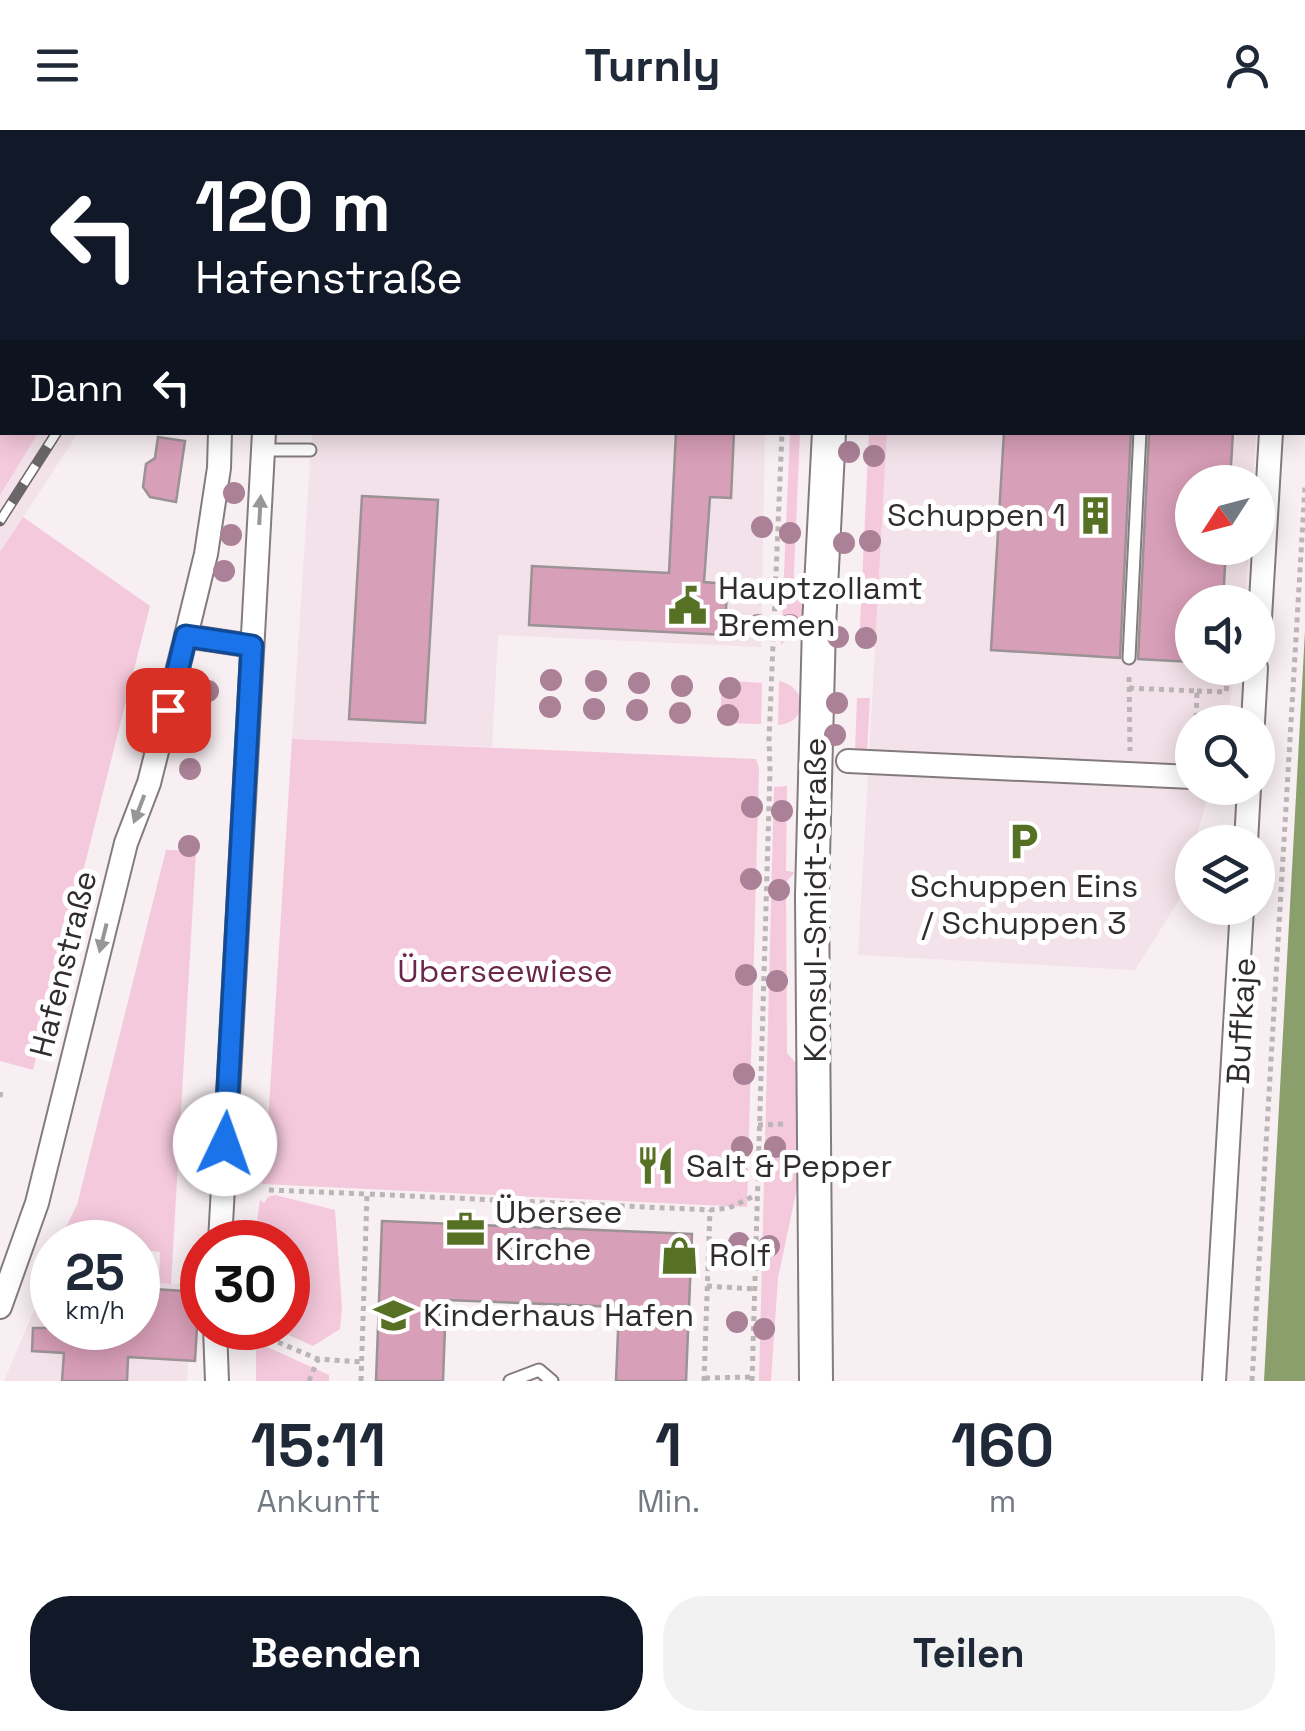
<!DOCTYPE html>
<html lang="de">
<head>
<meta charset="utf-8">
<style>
	:root { --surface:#fff; --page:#f2f2f3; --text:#1f2937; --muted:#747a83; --accent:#111827 }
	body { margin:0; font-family:"Space Grotesk",sans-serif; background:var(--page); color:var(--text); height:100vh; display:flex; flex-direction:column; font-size:38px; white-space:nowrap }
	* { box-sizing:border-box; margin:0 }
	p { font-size:32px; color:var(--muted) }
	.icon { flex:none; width:55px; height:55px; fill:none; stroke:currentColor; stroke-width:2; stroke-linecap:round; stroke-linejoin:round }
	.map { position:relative; height:1251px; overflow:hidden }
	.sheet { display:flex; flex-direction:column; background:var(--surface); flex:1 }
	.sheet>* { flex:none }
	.top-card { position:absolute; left:0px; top:0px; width:1305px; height:305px; box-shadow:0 5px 25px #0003; background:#111827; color:#fff; overflow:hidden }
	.needle { width:65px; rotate:234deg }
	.buttons { position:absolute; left:1175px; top:335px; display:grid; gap:20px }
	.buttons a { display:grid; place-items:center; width:100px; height:100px; border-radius:50%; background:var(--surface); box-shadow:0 5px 25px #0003; font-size:50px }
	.speed { position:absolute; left:30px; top:1090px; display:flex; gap:20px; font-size:50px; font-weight:700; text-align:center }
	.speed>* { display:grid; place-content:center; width:130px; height:130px; border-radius:50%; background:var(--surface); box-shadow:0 5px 25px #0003; line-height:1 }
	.speed small { font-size:25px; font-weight:400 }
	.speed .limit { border:15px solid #d22; background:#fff; color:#111 }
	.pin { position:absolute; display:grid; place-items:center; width:85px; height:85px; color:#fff; margin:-42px; border-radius:20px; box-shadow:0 5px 15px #0006 }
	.me { position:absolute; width:110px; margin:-55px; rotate:3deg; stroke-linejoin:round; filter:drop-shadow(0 0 8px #0008) }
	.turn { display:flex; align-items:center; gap:35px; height:210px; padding:0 30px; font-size:45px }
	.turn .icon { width:130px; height:130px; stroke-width:2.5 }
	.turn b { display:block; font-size:70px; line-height:85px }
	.then { display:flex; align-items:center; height:95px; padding:0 30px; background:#0003; gap:20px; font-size:38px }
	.eta { display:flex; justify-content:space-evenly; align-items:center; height:170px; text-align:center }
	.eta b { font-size:60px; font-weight:800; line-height:70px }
	.button { display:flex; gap:20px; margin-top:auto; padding:20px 30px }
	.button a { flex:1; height:115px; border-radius:40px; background:var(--accent); color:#fff; font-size:40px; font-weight:800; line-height:115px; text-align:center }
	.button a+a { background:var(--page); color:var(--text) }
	header { display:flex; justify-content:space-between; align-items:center; height:130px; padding:0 30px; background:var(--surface); font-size:45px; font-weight:800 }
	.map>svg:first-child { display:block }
	.built { fill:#f3e2e9 }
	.green { fill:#f4c9db }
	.water { fill:#8b9f6d }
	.building { fill:#d89fb8; stroke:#9a9295; stroke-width:2.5 }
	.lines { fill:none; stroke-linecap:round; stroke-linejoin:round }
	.lane-casing { stroke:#837b7e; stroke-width:15 }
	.street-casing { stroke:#837b7e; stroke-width:26 }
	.secondary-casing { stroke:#837b7e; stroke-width:36 }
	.path { stroke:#bcb5b7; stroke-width:5; stroke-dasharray:5 5; stroke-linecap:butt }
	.lane { stroke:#fff; stroke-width:11 }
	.street { stroke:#fff; stroke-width:22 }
	.secondary { stroke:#fff; stroke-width:32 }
	.rail-casing { stroke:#6b6668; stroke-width:11 }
	.rail { stroke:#fff; stroke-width:8; stroke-dasharray:22; stroke-linecap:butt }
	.tree { fill:#aa8196 }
	.oneway { fill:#989697 }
	.route-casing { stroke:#114b97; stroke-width:25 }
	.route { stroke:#1a73e8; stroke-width:18 }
	.labels { text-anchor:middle; stroke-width:10; stroke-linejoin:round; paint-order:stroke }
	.poi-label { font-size:32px; fill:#312d2f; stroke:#fff; text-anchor:start }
	.street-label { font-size:32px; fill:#312d2f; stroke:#fff }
	.park-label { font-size:32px; fill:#6a274a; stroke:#fff }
</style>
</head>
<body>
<header><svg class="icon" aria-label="menu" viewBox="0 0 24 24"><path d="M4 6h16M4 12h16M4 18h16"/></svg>Turnly<svg class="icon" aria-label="person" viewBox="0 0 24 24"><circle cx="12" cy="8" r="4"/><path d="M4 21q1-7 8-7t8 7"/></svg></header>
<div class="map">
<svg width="1305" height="1251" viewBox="0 0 1305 1251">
	<rect width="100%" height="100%" fill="#f8eff2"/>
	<g class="built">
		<rect x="301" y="0" width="473" height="2"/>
		<rect x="905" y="0" width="355" height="2"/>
		<path d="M38,302L78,303L0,422V365Z"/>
		<path d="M312,303H765L761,517L498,505L492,617L292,609Z"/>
		<path d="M887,303H1256L1253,352H1192V418H1249L1245,472H1192V538H1236L1226,592H1192V658H1210L1195,712H1192V724L1181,767L1135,840L858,825Z"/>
		<path d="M48,1147H52V1198H138V1152L192,1155L187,1251H4Z"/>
	</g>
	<g class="green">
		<path d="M0,57H2V302L38,303L0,365Z"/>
		<path d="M790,303H800L793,464L805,476L801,494L781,515Z"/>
		<path d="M869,303H887L875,517H859Z"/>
		<path d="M23,387L150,476L33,940L0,931V422Z"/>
		<path d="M722,550L762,553L761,594L720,593Z"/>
		<path d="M779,551C808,557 809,593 778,595Z"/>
		<path d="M857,568H870L867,622L855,621Z"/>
		<path d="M292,609L756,629L759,638L747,1077L262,1054L267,1009Z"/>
		<path d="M787,656L786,741L795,742L786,752L787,923L800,938L797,1058L778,1148L771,1251H759L774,657Z"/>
		<path d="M166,720L196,721L171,1154L159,1153L160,1122L138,1119V1112H63L65,1099L77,1075Z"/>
		<path d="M275,1065L335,1080L342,1177L340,1199L313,1216L273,1198H288V1112H254L260,1070L264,1073L268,1067Z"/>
		<path d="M263,1215L329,1245V1251H256V1217Z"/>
	</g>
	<path class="water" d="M1305,501V1251H1264Z"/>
	<g class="building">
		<path d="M676,302H734L731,368L710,367L704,452L727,454L725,505L529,495L532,436L669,443Z"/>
		<path d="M1004,302H1131L1120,528L991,520Z"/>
		<path d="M1149,302H1233L1230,352H1192V418H1226L1223,472H1192V532L1138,529Z"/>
		<path d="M158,307L185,311L176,372L150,367L143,357L146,334L155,328Z"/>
		<path d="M362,366L438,370L425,593L349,589Z"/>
		<path d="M382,1091L692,1104L686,1251H616L619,1177L446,1170L443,1251H376Z"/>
		<path d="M138,1158L199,1162L195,1231L128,1227L127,1251H62L64,1223L32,1221L33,1198H138Z"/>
	</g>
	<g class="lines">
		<defs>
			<g id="lane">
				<path d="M1158,2V0"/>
				<path d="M263,320H310"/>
				<path d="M1129,528L1140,302"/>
				<path d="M510,1251L539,1240L552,1251"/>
			</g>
			<g id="street">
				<path d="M109,0L113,2"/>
				<path d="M0,1L5,2"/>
				<path d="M1288,2V0"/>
				<path d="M186,506L252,516"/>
				<path d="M1258,521L1271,302"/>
				<path d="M1253,592L1256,538"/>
				<path d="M848,631L1192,647"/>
				<path d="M1246,712L1249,658"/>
				<path d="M220,1112L264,302"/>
				<path d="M0,1177L37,1073L126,713L149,653L186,506L206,424L219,338L220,302"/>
				<path d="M215,1198L217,1251"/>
				<path d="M1214,1251L1242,778"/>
			</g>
			<g id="secondary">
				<path d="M843,2V0"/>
				<path d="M816,1251L812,765L819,496L829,302"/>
			</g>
		</defs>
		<use href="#lane" class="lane-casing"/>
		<use href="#street" class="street-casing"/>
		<use href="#secondary" class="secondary-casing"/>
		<g class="path">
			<path d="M276,2V0"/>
			<path d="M796,2L797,0"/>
			<path d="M1256,2V0"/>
			<path d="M0,63H2"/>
			<path d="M1302,152L1305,113"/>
			<path d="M0,215L2,210"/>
			<path d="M0,293L2,289"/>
			<path d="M1129,547L1130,621"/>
			<path d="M1129,558L1197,561L1196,592"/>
			<path d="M1197,561L1226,562L1227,554"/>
			<path d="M0,967L1,961"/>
			<path d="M758,995L785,994"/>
			<path d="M269,1060L367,1064"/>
			<path d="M707,1156L754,1159"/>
			<path d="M240,1201L256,1203L318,1229L362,1232"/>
			<path d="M705,1248L752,1247"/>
			<path d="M309,1251L318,1229"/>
			<path d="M361,1251L367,1064L710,1080L729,1078L756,1065"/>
			<path d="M704,1251L710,1080"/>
			<path d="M752,1251L770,641L769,609L782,302"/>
			<path d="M1252,1251L1305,356"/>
		</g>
		<use href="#lane" class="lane"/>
		<use href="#street" class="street"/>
		<use href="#secondary" class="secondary"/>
		<defs>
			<g id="rail">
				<path d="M181,2V0"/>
				<path d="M0,391L57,302"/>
			</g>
		</defs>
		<use href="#rail" class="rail-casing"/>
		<use href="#rail" class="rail"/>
	</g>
	<g class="tree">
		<circle cx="849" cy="322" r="11"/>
		<circle cx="874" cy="326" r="11"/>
		<circle cx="234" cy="363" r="11"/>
		<circle cx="762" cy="397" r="11"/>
		<circle cx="790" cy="403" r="11"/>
		<circle cx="231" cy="405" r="11"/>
		<circle cx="870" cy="411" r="11"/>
		<circle cx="844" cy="413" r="11"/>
		<circle cx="224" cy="441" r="11"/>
		<circle cx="758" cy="495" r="11"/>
		<circle cx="790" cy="495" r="11"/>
		<circle cx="838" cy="507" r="11"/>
		<circle cx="866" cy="508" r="11"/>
		<circle cx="551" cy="550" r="11"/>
		<circle cx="596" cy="551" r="11"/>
		<circle cx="639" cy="553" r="11"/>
		<circle cx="682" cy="556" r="11"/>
		<circle cx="730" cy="558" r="11"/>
		<circle cx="208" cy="561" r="11"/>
		<circle cx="837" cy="573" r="11"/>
		<circle cx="550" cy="577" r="11"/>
		<circle cx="594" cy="579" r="11"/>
		<circle cx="637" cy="580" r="11"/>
		<circle cx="680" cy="583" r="11"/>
		<circle cx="728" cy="585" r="11"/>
		<circle cx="835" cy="605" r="11"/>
		<circle cx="190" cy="639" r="11"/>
		<circle cx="752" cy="677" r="11"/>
		<circle cx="782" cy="681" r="11"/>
		<circle cx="189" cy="716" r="11"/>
		<circle cx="751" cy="749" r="11"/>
		<circle cx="779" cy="760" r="11"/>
		<circle cx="746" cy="845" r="11"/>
		<circle cx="777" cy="851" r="11"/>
		<circle cx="744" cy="944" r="11"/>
		<circle cx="742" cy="1017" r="11"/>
		<circle cx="775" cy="1017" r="11"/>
		<circle cx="739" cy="1113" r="11"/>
		<circle cx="769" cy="1116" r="11"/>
		<circle cx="737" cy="1192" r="11"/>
		<circle cx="764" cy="1199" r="11"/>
	</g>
	<defs><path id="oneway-solid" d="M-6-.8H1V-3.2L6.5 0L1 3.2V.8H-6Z" transform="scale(2.5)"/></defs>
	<g class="oneway">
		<use href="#oneway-solid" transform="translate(260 380) rotate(-87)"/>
		<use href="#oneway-solid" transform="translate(139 679) rotate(111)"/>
		<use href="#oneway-solid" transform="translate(103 808) rotate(104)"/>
	</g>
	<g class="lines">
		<defs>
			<path id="route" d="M168,580L186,506L252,516L225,1014"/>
		</defs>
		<use href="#route" class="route-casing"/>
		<use href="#route" class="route"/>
	</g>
	<defs>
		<symbol id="building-bare" viewBox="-9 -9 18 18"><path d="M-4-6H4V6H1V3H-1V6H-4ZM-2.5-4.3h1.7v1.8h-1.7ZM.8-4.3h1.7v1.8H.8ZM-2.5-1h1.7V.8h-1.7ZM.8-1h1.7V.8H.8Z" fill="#577124" stroke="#fff" stroke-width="2.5" paint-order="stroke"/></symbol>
		<symbol id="civic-bare" viewBox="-9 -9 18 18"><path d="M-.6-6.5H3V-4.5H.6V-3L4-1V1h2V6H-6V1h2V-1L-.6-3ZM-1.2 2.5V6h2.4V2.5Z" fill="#577124" stroke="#fff" stroke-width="2.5" paint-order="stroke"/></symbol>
		<symbol id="parking-bare" viewBox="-9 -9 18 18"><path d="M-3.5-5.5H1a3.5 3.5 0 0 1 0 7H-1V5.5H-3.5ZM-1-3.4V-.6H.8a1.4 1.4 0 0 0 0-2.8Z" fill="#577124" stroke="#fff" stroke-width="2.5" paint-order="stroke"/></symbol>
		<symbol id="restaurant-bare" viewBox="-9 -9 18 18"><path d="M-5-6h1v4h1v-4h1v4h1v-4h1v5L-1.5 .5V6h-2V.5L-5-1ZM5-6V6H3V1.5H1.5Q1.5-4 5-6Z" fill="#577124" stroke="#fff" stroke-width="2.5" paint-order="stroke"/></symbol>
		<symbol id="office-bare" viewBox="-9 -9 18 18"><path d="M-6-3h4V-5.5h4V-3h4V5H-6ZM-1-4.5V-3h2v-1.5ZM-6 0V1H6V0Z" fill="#577124" stroke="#fff" stroke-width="2.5" paint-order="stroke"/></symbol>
		<symbol id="shop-bare" viewBox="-9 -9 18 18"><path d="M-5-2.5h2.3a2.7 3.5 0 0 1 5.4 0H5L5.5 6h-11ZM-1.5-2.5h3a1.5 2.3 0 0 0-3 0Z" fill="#577124" stroke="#fff" stroke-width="2.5" paint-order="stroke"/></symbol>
		<symbol id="school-bare" viewBox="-9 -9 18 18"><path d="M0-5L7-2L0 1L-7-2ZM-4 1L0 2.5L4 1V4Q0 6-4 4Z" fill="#577124" stroke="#fff" stroke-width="2.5" paint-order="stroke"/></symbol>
	</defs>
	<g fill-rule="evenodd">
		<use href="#building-bare" x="1068" y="358" width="55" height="55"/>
		<use href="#civic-bare" x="660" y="448" width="55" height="55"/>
		<use href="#parking-bare" x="996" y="684" width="55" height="55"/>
		<use href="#restaurant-bare" x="628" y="1008" width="55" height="55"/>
		<use href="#office-bare" x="438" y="1072" width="55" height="55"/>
		<use href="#shop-bare" x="652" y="1098" width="55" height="55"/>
		<use href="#school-bare" x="366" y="1158" width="55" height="55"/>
	</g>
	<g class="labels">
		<g class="poi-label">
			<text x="1066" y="396" text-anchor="end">Schuppen 1</text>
			<text x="718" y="469">Hauptzollamt<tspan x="718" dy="37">Bremen</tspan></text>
			<text x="1024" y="767" text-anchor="middle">Schuppen Eins<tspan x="1024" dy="37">/ Schuppen 3</tspan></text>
			<text x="686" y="1047">Salt &amp; Pepper</text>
			<text x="495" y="1093">Übersee<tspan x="495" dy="37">Kirche</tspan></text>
			<text x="709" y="1136">Rolf</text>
			<text x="423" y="1196">Kinderhaus Hafen</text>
		</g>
		<g class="street-label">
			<text transform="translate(815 770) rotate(-90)" y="11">Konsul-Smidt-Straße</text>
			<text transform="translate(63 834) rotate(-76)" y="11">Hafenstraße</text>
			<text transform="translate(1241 891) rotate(-87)" y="11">Buffkaje</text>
		</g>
		<g class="park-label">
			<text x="505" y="852">Überseewiese</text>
		</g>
	</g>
</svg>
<div class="buttons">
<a><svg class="needle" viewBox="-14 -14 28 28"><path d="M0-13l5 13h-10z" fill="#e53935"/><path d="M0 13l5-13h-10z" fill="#747a83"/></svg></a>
<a><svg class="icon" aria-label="sound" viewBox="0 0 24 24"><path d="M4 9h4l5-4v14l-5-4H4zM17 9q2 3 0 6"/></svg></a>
<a><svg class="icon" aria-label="search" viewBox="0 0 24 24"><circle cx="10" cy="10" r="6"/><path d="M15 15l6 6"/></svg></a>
<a><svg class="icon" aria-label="layers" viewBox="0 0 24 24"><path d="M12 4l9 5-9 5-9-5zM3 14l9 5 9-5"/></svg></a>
</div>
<div class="speed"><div>25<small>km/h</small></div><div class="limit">30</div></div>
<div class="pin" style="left:168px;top:580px;background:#d93025"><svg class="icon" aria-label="arrive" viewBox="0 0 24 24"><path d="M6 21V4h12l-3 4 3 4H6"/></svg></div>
<svg class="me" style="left:225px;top:1014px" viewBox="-20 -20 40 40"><circle r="19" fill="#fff"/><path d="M0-13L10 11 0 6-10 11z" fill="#1a73e8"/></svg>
<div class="top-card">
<div class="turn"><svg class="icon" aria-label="left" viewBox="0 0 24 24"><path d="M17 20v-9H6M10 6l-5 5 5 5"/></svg><div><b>120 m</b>Hafenstraße</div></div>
<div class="then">Dann<svg class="icon" aria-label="left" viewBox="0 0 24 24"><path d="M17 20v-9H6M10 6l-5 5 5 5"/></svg></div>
</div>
</div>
<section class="sheet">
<div class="eta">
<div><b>15:11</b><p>Ankunft</p></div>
<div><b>1</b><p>Min.</p></div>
<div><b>160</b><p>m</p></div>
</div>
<div class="button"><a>Beenden</a><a>Teilen</a></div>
</section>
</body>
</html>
